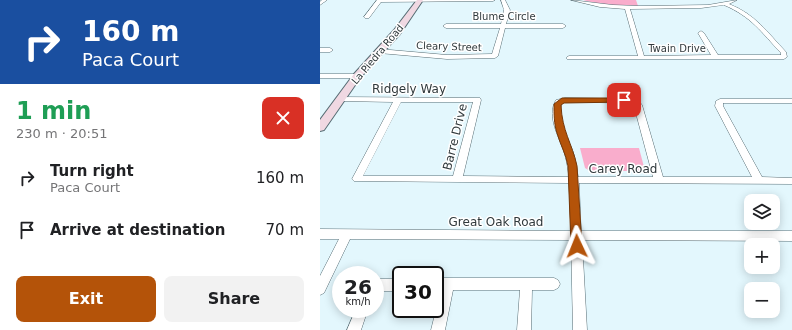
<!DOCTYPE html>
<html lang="en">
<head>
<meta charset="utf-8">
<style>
	:root { --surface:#fff; --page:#f2f2f2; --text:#202124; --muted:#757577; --accent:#b45309 }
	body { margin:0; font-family:"DejaVu Sans",sans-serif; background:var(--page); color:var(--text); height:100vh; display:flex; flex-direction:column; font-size:15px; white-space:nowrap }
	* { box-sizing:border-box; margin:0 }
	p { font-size:13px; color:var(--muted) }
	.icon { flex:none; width:22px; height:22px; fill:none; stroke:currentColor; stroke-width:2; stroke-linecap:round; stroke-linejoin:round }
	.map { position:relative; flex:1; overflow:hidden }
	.details { display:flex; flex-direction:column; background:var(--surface); width:320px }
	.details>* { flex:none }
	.guide { background:#1a4fa0; color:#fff; overflow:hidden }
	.fabs { position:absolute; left:424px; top:194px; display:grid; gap:8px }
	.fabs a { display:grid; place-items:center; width:36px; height:36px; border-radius:8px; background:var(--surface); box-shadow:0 2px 10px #0003; font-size:20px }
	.speed { position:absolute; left:12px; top:266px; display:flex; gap:8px; font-size:20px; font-weight:700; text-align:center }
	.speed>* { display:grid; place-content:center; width:52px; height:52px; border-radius:50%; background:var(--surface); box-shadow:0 2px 10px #0003; line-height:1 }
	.speed small { font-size:10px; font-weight:400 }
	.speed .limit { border:2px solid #111; border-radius:6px; background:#fff; color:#111 }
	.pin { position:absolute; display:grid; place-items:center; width:34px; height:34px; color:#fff; margin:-17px; border-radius:8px; box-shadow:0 2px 6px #0006 }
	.me { position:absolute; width:44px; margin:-22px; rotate:358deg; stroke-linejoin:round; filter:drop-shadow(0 0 3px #0008) }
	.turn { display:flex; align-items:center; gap:14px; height:84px; padding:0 16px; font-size:18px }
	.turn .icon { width:52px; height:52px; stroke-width:2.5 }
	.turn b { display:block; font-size:28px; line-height:34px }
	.round { display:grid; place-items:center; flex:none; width:42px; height:42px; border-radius:8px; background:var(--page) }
	.head { display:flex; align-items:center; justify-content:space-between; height:68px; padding:0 16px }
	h1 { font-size:24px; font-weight:700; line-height:30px; color:#1e9e55 }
	.button { display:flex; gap:8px; margin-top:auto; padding:8px 16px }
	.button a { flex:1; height:46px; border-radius:8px; background:var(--accent); color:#fff; font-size:16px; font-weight:700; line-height:46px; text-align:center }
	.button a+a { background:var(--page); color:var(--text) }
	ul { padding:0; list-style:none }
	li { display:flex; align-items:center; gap:12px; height:52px; padding:0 16px }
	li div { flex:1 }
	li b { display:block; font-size:15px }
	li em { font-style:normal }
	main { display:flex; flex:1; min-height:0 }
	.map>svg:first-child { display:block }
	.green { fill:#f9adcc }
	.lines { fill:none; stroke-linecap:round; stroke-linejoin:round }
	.street-casing { stroke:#576d74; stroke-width:1 }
	.secondary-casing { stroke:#576d74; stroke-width:2 }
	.street { fill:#fff; fill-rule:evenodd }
	.secondary { fill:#f0d8e2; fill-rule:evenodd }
	.route { fill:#b45309; stroke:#753606 }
	.labels { text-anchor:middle; stroke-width:3; stroke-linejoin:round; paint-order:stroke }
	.far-street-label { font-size:10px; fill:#30393c; stroke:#fff }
	.street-label { font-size:12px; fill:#30393c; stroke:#fff }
</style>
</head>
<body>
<main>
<section class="details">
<div class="guide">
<div class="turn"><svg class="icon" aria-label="right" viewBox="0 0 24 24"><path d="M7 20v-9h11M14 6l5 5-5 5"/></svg><div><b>160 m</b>Paca Court</div></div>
</div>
<div class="head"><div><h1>1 min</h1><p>230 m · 20:51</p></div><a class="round" style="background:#d93025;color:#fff"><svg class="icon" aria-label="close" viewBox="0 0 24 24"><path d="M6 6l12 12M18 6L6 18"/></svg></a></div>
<ul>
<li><svg class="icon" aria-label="right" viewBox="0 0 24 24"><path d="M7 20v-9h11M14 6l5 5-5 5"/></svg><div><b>Turn right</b><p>Paca Court</p></div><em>160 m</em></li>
<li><svg class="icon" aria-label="arrive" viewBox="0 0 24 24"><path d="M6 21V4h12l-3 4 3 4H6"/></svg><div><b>Arrive at destination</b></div><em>70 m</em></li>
</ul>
<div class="button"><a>Exit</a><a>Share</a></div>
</section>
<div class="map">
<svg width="472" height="330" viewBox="0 0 472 330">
	<rect width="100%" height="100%" fill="#e3f7fd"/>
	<g class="green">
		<path d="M263,0H316L318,6C299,6 281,5 263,0Z"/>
		<path d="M260,148H319L324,167L319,171H270L265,168Z"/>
	</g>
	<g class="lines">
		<defs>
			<g id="street">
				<path d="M2,0H7L0,5V2Z"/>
				<path d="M57,0H175L173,1L61,2L49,18H45L44,17Z"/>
				<path d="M181,0H185L190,10L186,24H243L246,26L243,28H185L178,56L175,58L127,59L59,53L56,51L59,49L127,55L172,54L180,28H126L123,26L126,24H181L184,10Z"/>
				<path d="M251,0L293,5L320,6L388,5L417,0L409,4C435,14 447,32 466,52L467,57L464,59H247V57L249,56H318L305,9L280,7ZM404,5C432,17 441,32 461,53V55H398L384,33L381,31L378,33L391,55L324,56L310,9L381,8Z"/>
				<path d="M0,48H10L13,50L10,52H0Z"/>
				<path d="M0,74H37L40,76L37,78H0Z"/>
				<path d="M18,97L160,98L161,100L143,176L249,177C248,169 247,162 245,155C240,138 226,117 236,100L245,98L314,99H317L322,105L343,177H432L395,106L396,101L400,99H472V103H403V106L442,177L472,178V184L259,183L261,231H472V241L262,240L267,330H253L251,240L30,239L4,293L0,295V276L19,239H0V229L251,231L249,183L34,181L32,179L73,102L21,101L17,99ZM81,102H153L133,176H43ZM246,102L312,103L314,106L333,177H258C257,169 256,162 254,155C250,141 235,117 242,103Z"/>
				<path d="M115,278H234L238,280L240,284L238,288L234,290H212L211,330H197L200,290H133L125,330H111L121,290H115Z"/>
				<rect x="55" y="279" width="26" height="12"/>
				<path d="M36,309H48L41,330H27Z"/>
			</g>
			<path id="secondary" d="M97,0H103L80,34L40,78L4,130L0,131V120L34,74L74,30Z"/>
		</defs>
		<use href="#street" class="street-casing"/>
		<use href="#secondary" class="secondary-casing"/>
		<use href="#street" class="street"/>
		<use href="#secondary" class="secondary"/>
	</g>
	<path class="route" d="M242,98H304L308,100L304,102L244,103L241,105C242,131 252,143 257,166L262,246L261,250L257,251L253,250L251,246L248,166C246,154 240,144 237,133C234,124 234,114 234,104Z"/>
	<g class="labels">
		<g class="far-street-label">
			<text x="184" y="20">Blume Circle</text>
			<text transform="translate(129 46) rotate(2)" y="4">Cleary Street</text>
			<text x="357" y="52">Twain Drive</text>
			<text transform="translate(57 54) rotate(-50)" y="4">La Piedra Road</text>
		</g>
		<g class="street-label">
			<text x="89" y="93">Ridgely Way</text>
			<text transform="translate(135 137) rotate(-76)" y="4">Barre Drive</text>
			<text x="303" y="173">Carey Road</text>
			<text x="176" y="226">Great Oak Road</text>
		</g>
	</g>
</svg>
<div class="fabs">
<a><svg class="icon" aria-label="layers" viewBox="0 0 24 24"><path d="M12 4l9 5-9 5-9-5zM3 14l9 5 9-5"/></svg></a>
<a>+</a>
<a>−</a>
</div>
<div class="speed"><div>26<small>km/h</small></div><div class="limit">30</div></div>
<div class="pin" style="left:304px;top:100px;background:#d93025"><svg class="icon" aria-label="arrive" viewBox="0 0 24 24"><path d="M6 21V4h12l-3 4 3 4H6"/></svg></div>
<svg class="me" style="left:257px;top:246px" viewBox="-20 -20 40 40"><path d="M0-17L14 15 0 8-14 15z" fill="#b45309" stroke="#fff" stroke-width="4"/></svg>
</div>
</main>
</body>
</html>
